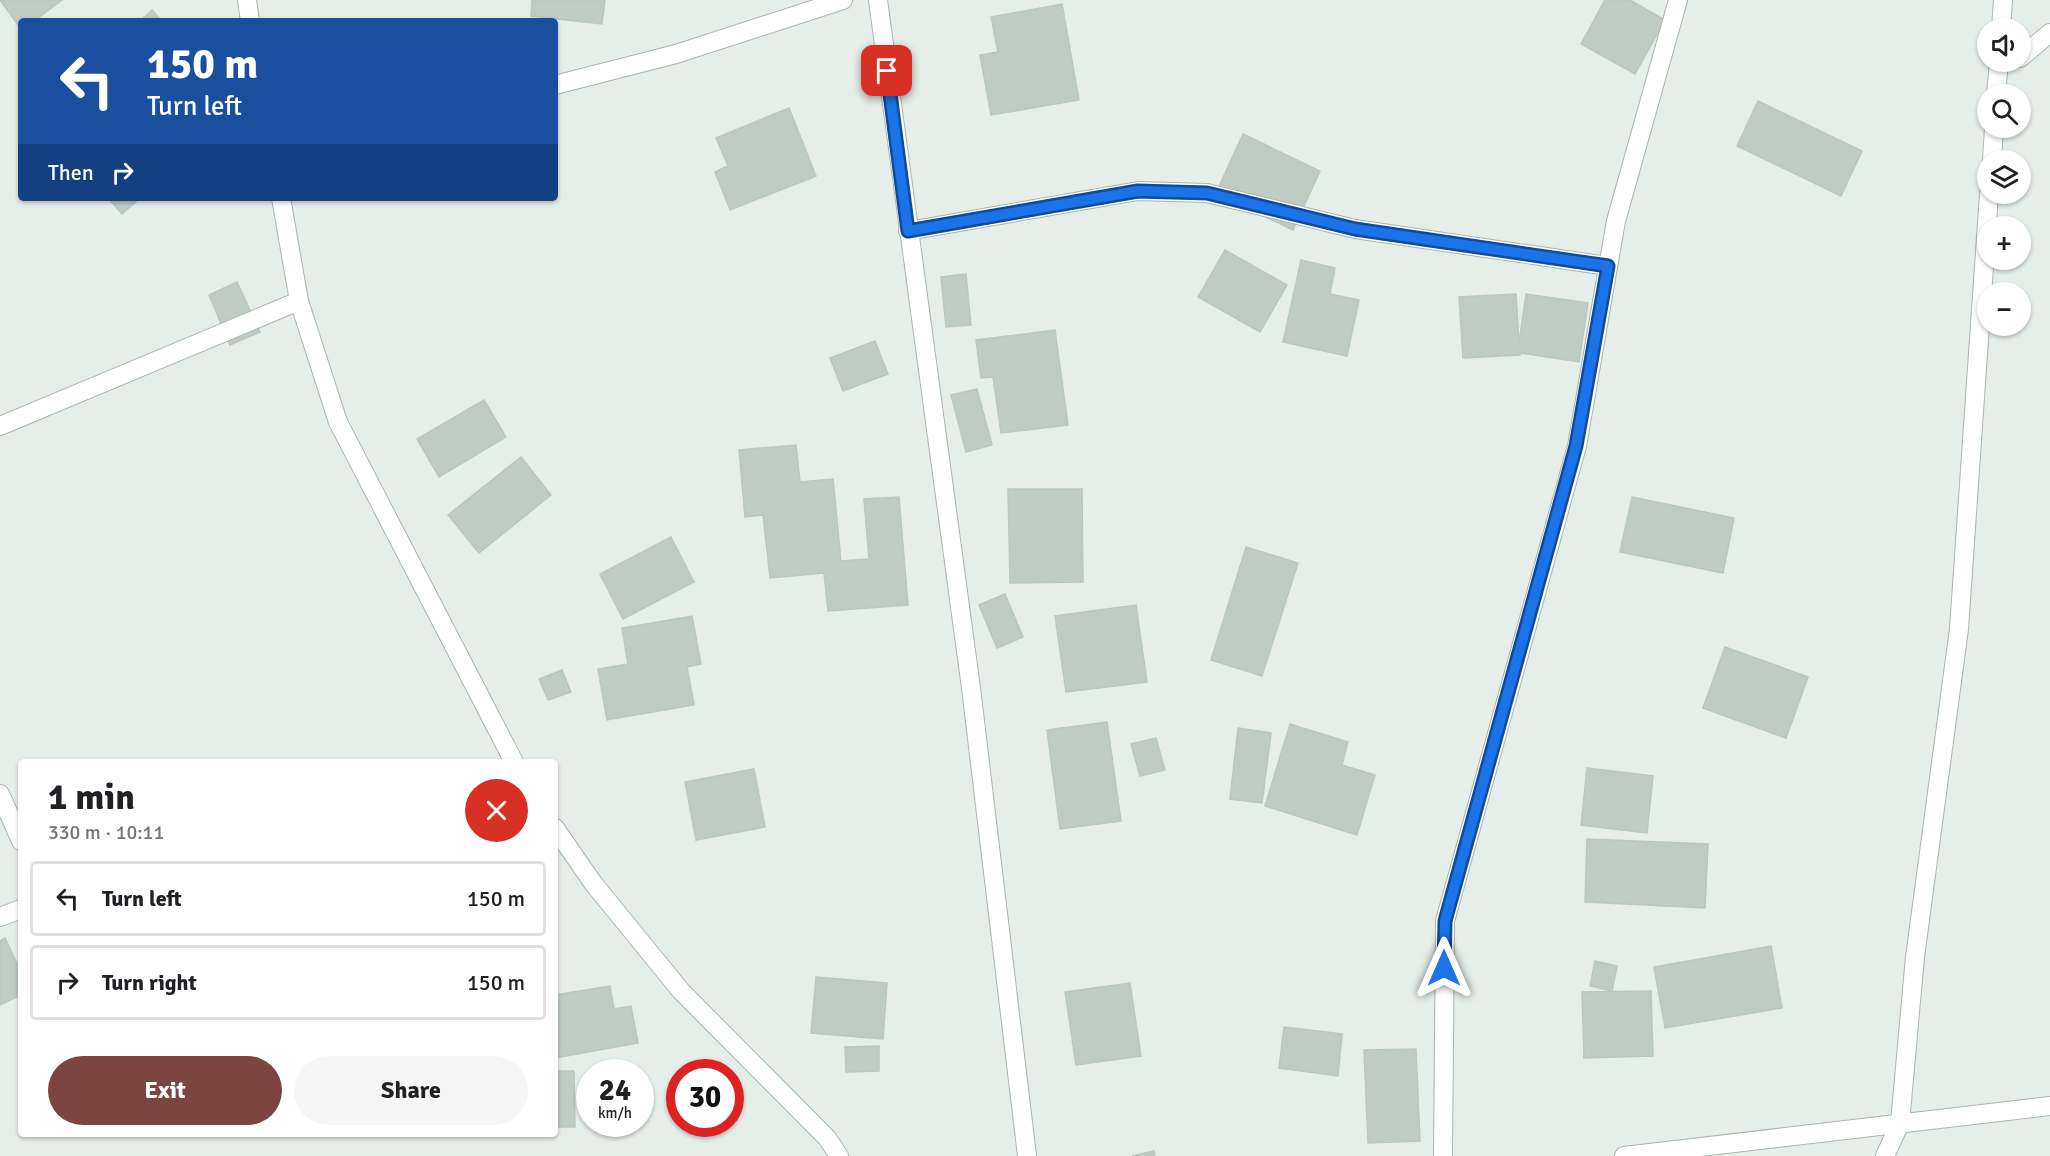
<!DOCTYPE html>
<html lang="en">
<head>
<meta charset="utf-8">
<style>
	:root { --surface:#fff; --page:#f6f6f6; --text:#202124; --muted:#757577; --line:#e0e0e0; --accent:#7c4542 }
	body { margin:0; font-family:Signika,sans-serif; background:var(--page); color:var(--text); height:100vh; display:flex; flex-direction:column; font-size:22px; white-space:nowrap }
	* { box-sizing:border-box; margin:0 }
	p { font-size:20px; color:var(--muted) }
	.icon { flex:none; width:33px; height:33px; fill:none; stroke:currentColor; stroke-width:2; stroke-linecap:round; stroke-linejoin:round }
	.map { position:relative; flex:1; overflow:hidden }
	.side { position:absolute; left:18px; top:759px; width:540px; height:378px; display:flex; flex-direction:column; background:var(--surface); border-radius:6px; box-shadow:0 2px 4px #0004 }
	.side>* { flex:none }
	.guide { position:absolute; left:18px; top:18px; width:540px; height:183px; border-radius:6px; box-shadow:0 2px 4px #0004; background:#1a4fa0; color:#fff; overflow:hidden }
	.buttons { position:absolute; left:1977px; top:18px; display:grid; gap:12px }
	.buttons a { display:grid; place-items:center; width:54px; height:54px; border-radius:50%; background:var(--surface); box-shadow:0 2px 4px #0004; font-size:30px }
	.speed { position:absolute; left:576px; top:1059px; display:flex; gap:12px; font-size:30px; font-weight:700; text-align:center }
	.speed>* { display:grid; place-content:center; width:78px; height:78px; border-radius:50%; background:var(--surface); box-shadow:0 2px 4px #0004; line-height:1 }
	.speed small { font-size:15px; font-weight:400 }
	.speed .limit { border:9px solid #d22; background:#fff; color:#111 }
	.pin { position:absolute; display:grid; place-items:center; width:51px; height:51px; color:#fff; margin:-26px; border-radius:12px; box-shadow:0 3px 9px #0006 }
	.me { position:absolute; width:66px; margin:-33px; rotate:0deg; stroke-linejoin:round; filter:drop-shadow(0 0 4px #0008) }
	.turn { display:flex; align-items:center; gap:21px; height:126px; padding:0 30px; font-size:27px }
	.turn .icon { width:78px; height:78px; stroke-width:2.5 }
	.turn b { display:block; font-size:42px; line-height:51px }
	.then { display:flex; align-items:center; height:57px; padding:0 30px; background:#0003; gap:12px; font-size:22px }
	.round { display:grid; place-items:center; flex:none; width:63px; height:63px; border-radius:32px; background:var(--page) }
	.summary { display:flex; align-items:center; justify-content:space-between; height:102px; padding:0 30px }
	h1 { font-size:36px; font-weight:700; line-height:45px }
	.primary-button { display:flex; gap:12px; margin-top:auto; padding:12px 30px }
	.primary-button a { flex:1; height:69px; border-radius:36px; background:var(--accent); color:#fff; font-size:24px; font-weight:700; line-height:69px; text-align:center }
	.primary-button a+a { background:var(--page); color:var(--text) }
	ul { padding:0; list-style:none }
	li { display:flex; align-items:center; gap:18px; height:75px; margin:0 12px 9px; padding:0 18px; border:3px solid var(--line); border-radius:6px }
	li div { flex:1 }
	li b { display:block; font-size:22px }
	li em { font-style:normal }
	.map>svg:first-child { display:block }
	.building { fill:#beccc4; stroke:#b8c8bf; stroke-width:1.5 }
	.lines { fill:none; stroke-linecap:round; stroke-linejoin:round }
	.street-casing { stroke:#a8b6af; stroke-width:20 }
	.street { stroke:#fff; stroke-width:18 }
	.route-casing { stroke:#114b97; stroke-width:15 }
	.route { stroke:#1a73e8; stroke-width:10 }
</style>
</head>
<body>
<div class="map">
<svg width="2050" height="1156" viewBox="0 0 2050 1156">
	<rect width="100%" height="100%" fill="#e6eee9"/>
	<g class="building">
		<path d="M0,0H62L34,21H21V29Z"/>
		<path d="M532,0H605L602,24L531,16Z"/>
		<path d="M1605,0H1630L1665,20L1635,74L1581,44Z"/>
		<path d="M1062,4L1079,100L991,115L980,55L998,52L991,17Z"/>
		<path d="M152,10L162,21H140Z"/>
		<path d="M1758,101L1862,151L1841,196L1737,146Z"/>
		<path d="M789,108L816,176L730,210L715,172L728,166L716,138Z"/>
		<path d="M1243,134L1320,171L1293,230L1216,193Z"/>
		<path d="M108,198H140L122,214Z"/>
		<path d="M1225,250L1287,285L1260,332L1198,297Z"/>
		<path d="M1301,260L1335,268L1330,294L1359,300L1347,356L1283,342Z"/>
		<path d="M966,274L971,325L946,327L941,277Z"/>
		<path d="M237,282L260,332L230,345L209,295Z"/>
		<path d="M1516,294L1519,343L1526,294L1588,303L1579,362L1520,353V355L1463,358L1459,297Z"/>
		<path d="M1055,330L1068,425L1001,433L993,377L981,378L976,340Z"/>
		<path d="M875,341L888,374L843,391L830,358Z"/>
		<path d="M977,389L992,445L966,452L951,395Z"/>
		<path d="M484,400L506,437L439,477L417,439Z"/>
		<path d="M796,445L800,482L833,479L841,561L869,559L864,499L899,497L908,605L828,611L824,573L770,578L763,515L745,517L739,450Z"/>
		<path d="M521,457L551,495L479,553L448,515Z"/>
		<path d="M1008,489H1082L1083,582L1010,583Z"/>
		<path d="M1632,497L1734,518L1723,573L1620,552Z"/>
		<path d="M671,537L694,582L623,619L600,574Z"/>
		<path d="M1246,547L1298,563L1262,676L1211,660Z"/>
		<path d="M1005,594L1023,637L997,648L979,605Z"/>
		<path d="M1136,605L1147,682L1066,692L1055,616Z"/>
		<path d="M692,616L701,664L687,667L694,705L607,720L598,669L628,664L622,628Z"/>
		<path d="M1725,647L1808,677L1786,738L1703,708Z"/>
		<path d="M562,670L571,692L548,700L539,679Z"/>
		<path d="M1107,722L1121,821L1060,829L1047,730Z"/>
		<path d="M1290,724L1348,742L1342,765L1375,775L1357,835L1265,806Z"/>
		<path d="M1238,728L1271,733L1262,803L1230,799Z"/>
		<path d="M1156,738L1165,770L1140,776L1131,744Z"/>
		<path d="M1587,768L1653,776L1647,833L1581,825Z"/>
		<path d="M754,769L765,827L696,840L685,782Z"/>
		<path d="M1587,839L1708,844L1705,908L1585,902Z"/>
		<path d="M5,938L21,972V995L0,1005V941Z"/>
		<path d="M1771,946L1782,1008L1665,1028L1654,967Z"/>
		<path d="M1595,961L1617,966L1612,991L1590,986Z"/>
		<path d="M816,977L887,983L883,1039L811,1033Z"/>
		<path d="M1130,983L1141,1056L1076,1065L1065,992Z"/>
		<path d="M610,986L614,1009L631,1006L638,1043L555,1058V995Z"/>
		<path d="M1651,991L1653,1056L1584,1058L1582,992Z"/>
		<path d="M1284,1027L1342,1034L1338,1076L1279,1068Z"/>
		<path d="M879,1046V1071L846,1072L845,1047Z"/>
		<path d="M1416,1049L1420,1141L1368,1143L1364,1050Z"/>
		<path d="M555,1071H574L575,1127H555Z"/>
		<path d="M1154,1151L1155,1156H1132Z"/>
	</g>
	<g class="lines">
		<defs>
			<g id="street">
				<path d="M247,0L250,21"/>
				<path d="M878,0L971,688L1027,1156"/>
				<path d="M2001,28L2003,0"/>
				<path d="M2020,58L2050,33"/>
				<path d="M555,85L676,54L843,0"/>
				<path d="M1996,94L1999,62"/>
				<path d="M1992,160L1994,128"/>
				<path d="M281,198L299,301L338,422L514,762"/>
				<path d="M908,231L1138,191L1207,193L1355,229L1608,266"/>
				<path d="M0,426L299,301"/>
				<path d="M0,794L21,841"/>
				<path d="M555,828L593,883L681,991L827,1138L839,1156"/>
				<path d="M0,917L21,909"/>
				<path d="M1443,1156L1445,921L1577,446L1616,221L1678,0"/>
				<path d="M1624,1156L2050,1106"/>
				<path d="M1885,1156L1900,1123L1915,957L1959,629L1989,194"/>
			</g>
		</defs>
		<use href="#street" class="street-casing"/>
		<use href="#street" class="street"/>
	</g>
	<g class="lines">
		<defs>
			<path id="route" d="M887,71L908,231L1138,191L1207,193L1355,229L1608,266L1576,446L1445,921L1444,968"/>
		</defs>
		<use href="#route" class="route-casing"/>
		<use href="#route" class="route"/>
	</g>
</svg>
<div class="buttons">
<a><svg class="icon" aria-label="sound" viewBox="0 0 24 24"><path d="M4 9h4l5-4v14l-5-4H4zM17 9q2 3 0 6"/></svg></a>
<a><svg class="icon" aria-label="search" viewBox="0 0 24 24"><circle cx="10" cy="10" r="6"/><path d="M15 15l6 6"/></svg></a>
<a><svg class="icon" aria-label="layers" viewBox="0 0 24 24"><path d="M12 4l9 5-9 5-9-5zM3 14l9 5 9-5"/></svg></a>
<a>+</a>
<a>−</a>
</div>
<div class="speed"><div>24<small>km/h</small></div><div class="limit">30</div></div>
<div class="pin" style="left:887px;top:71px;background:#d93025"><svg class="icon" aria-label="arrive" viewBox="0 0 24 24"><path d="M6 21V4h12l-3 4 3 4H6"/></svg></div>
<svg class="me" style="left:1444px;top:968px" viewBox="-20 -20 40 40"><path d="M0-17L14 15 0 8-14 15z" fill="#1a73e8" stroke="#fff" stroke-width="4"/></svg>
<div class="guide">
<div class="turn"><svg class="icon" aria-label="left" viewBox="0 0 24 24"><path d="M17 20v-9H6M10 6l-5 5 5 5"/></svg><div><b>150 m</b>Turn left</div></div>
<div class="then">Then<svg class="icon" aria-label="right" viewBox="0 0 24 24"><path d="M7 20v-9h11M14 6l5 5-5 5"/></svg></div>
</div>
<section class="side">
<div class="summary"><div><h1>1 min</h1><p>330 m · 10:11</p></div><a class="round" style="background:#d93025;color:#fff"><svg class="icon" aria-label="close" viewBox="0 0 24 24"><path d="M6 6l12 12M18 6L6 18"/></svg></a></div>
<ul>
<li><svg class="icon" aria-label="left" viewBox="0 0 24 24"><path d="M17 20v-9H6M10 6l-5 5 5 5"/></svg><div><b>Turn left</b></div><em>150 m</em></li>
<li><svg class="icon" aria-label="right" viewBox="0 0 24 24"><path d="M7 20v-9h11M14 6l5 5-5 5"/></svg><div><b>Turn right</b></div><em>150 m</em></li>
</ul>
<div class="primary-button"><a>Exit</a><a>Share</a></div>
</section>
</div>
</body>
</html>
